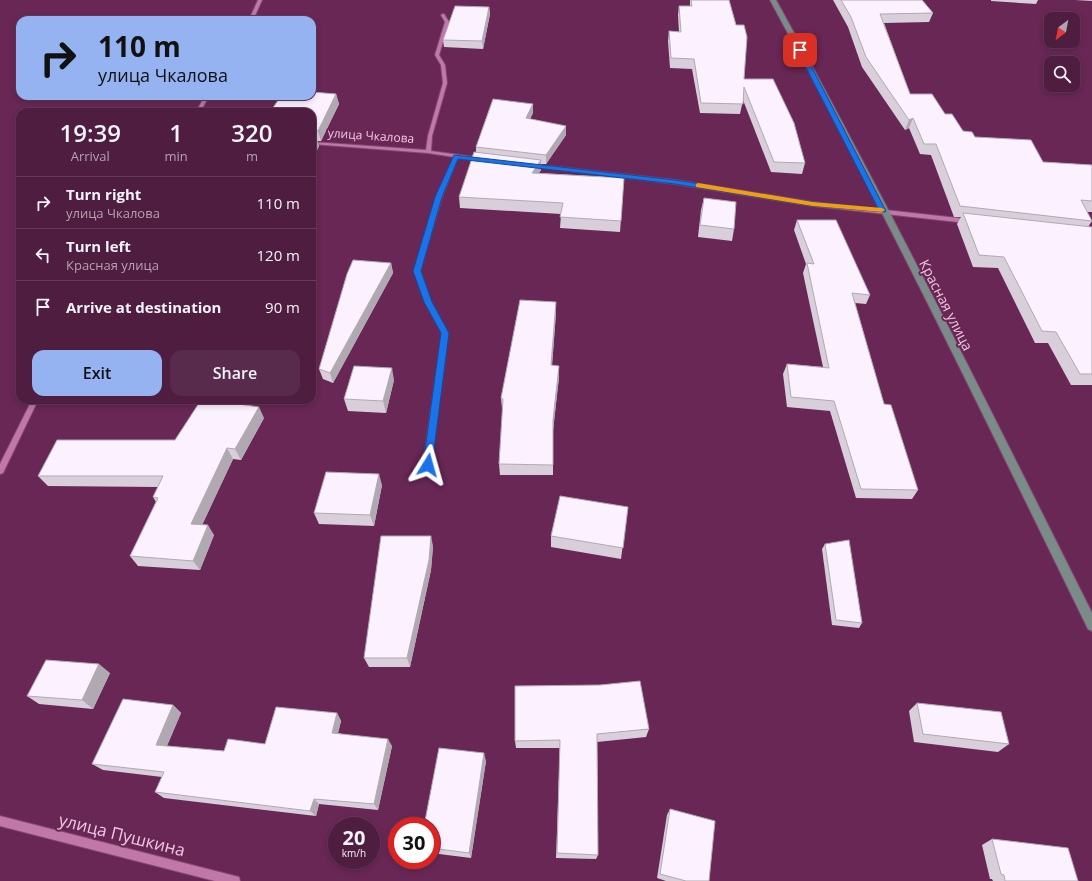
<!DOCTYPE html>
<html lang="en">
<head>
<meta charset="utf-8">
<style>
	:root { --surface:#4e1d40; --page:#582a4b; --text:#f1f3f6; --muted:#b3a2b1; --line:#653b59; --accent:#95b2f1 }
	body { margin:0; font-family:"Open Sans",sans-serif; background:var(--page); color:var(--text); height:100vh; display:flex; flex-direction:column; font-size:15px; white-space:nowrap }
	* { box-sizing:border-box; margin:0 }
	p { font-size:13px; color:var(--muted) }
	.icon { flex:none; width:22px; height:22px; fill:none; stroke:currentColor; stroke-width:2; stroke-linecap:round; stroke-linejoin:round }
	.map { position:relative; flex:1; overflow:hidden }
	.panel { position:absolute; left:16px; top:108px; width:300px; height:296px; display:flex; flex-direction:column; background:var(--surface); border-radius:12px; box-shadow:0 2px 6px #0003,0 0 0 1px var(--line) }
	.panel>* { flex:none }
	.top-card { position:absolute; left:16px; top:16px; width:300px; height:84px; border-radius:12px; box-shadow:0 2px 6px #0003,0 0 0 1px var(--line); background:#95b2f1; color:#111; overflow:hidden }
	.needle { width:26px; rotate:212deg }
	.fabs { position:absolute; left:1044px; top:12px; display:grid; gap:8px }
	.fabs a { display:grid; place-items:center; width:36px; height:36px; border-radius:8px; background:var(--surface); box-shadow:0 2px 6px #0003,0 0 0 1px var(--line); font-size:20px }
	.speed { position:absolute; left:328px; top:817px; display:flex; gap:8px; font-size:20px; font-weight:700; text-align:center }
	.speed>* { display:grid; place-content:center; width:52px; height:52px; border-radius:50%; background:var(--surface); box-shadow:0 2px 6px #0003,0 0 0 1px var(--line); line-height:1 }
	.speed small { font-size:10px; font-weight:400 }
	.speed .limit { border:6px solid #d22; background:#fff; color:#111 }
	.pin { position:absolute; display:grid; place-items:center; width:34px; height:34px; color:#fff; margin:-17px; border-radius:8px; box-shadow:0 2px 6px #0006 }
	.me { position:absolute; width:44px; margin:-22px; rotate:8deg; stroke-linejoin:round; filter:drop-shadow(0 0 3px #0008) }
	.turn { display:flex; align-items:center; gap:14px; height:84px; padding:0 16px; font-size:18px }
	.turn .icon { width:52px; height:52px; stroke-width:2.5 }
	.turn b { display:block; font-size:28px; line-height:34px }
	.eta { display:flex; justify-content:space-evenly; align-items:center; height:68px; text-align:center }
	.eta b { font-size:24px; font-weight:600; line-height:28px }
	.action { display:flex; gap:8px; margin-top:auto; padding:8px 16px }
	.action a { flex:1; height:46px; border-radius:12px; background:var(--accent); color:#111; font-size:16px; font-weight:600; line-height:46px; text-align:center }
	.action a+a { background:var(--page); color:var(--text) }
	ul { padding:0; list-style:none }
	li { display:flex; align-items:center; gap:12px; height:52px; padding:0 16px; border-top:1px solid var(--line) }
	li div { flex:1 }
	li b { display:block; font-size:15px }
	li em { font-style:normal }
	.map>svg:first-child { display:block }
	.lines { fill:none; stroke-linecap:round; stroke-linejoin:round }
	.minor-casing { stroke:#824972; stroke-width:2 }
	.major-casing { stroke:#824972; stroke-width:2 }
	.minor { fill:#c178a9; fill-rule:evenodd }
	.major { fill:#7a8b88; fill-rule:evenodd }
	.wall { fill:#d9cfdb }
	.shaded-wall { fill:#b0a9b2 }
	.building { fill:#fcf1ff; stroke:#b0a9b2 }
	.route { fill:#1a73e8; stroke:#114b97 }
	.slow { fill:#f59e0b }
	.labels { text-anchor:middle; stroke-width:4; stroke-linejoin:round; paint-order:stroke }
	.far-street-label { font-size:12px; fill:#eec6df; stroke:#682755 }
	.street-label { font-size:14px; fill:#eec6df; stroke:#682755 }
	.near-street-label { font-size:17px; fill:#eec6df; stroke:#682755 }
</style>
</head>
<body>
<div class="map">
<svg width="1092" height="881" viewBox="0 0 1092 881">
	<rect width="100%" height="100%" fill="#682755"/>
	<g class="lines">
		<defs>
			<g id="minor">
				<path d="M258,0H262L253,20H249Z"/>
				<path d="M443,14H444L449,22L439,55L445,65L447,83L432,136L431,151L481,158L483,159L481,160L458,157L442,197L420,271L431,302L448,333L431,465L430,467H424L423,465L442,333L425,302L414,271L436,197L454,157L428,153L312,144V142L426,150L428,136L443,83L441,65L435,55L445,22L441,15Z"/>
				<path d="M205,96H209L200,112H196Z"/>
				<path d="M531,164L675,180L813,202L967,219L970,221L967,223L813,206L675,184L533,166H531Z"/>
				<path d="M32,400H38L3,473L0,474V464Z"/>
				<path d="M0,816L235,876L239,877L240,881H215L0,826Z"/>
			</g>
			<path id="major" d="M770,0H776C887,201 989,407 1092,613V631L1088,629C985,418 882,206 770,0Z"/>
		</defs>
		<use href="#minor" class="minor-casing"/>
		<use href="#major" class="major-casing"/>
		<use href="#minor" class="minor"/>
		<use href="#major" class="major"/>
	</g>
	<g class="wall">
		<path d="M690,0H729L744,79L805,163L802,174L771,172L743,100L740,114L700,113L692,69L670,68L668,41L669,31L679,32L678,15L679,6H690Z"/>
		<path d="M833,0H922L933,13L929,22L884,23L910,94L945,114L963,131L975,137L1043,162L1092,165V212H1087L1092,221L1088,227H1092V385H1071L1048,343H1035L998,268L973,267L957,224L961,217H954L931,155L920,154L909,128L905,130L862,67L848,27Z"/>
		<path d="M991,0H1038L1036,4L991,1Z"/>
		<path d="M1075,0H1092V1Z"/>
		<path d="M489,7L490,14L483,49L444,47L443,40Z"/>
		<path d="M336,94L339,104L321,141H317L319,146L312,160V112Z"/>
		<path d="M533,113L530,119L566,126V135L546,164H541V170L539,173L624,178L620,232L560,228L561,214L460,208L459,197L476,152V147Z"/>
		<path d="M704,198L734,229L732,241L698,237L701,210Z"/>
		<path d="M797,220L870,295L866,304L855,303L884,404L918,490L912,499L856,498L830,411L787,407L783,374L787,364L823,367L803,273L806,264L794,230Z"/>
		<path d="M391,263L393,273L333,383L323,379L319,369Z"/>
		<path d="M556,313L552,366L559,377L553,430V475H500L499,464L503,409H502L501,398Z"/>
		<path d="M394,380L386,413L348,411L344,399Z"/>
		<path d="M264,418L241,460L233,459L202,525L214,535L200,570L138,566L130,556L156,502L153,497L158,487L48,486L38,476L175,440Z"/>
		<path d="M382,485L374,526L319,524L314,513Z"/>
		<path d="M628,507L621,559L551,547V536Z"/>
		<path d="M825,544L862,623L859,628L832,625L822,549Z"/>
		<path d="M433,546L431,570L410,667H369L364,658Z"/>
		<path d="M110,673L93,709L39,704L27,696Z"/>
		<path d="M917,703L1009,744L998,752L914,742L909,711Z"/>
		<path d="M173,705L181,713L167,746L224,751L265,744L337,713L341,721L338,733L392,746L378,810L319,804L316,816L164,798L155,792L162,777L103,770L92,764Z"/>
		<path d="M649,729L646,737L597,742L598,855L596,859L556,858L560,748H516L515,741Z"/>
		<path d="M486,761L471,858L431,853V826Z"/>
		<path d="M670,809L709,881H666L657,878L667,815Z"/>
		<path d="M992,839L1078,881H993L992,879H990L982,845Z"/>
	</g>
	<g class="shaded-wall">
		<path d="M489,7L490,14L483,49L482,41Z"/>
		<path d="M336,94L339,104L321,141L318,131Z"/>
		<path d="M533,104V113L526,127V118Z"/>
		<path d="M913,118L909,128L905,130L909,120Z"/>
		<path d="M566,126V135L546,164V155Z"/>
		<path d="M316,136L319,146L312,160V144Z"/>
		<path d="M541,160V170L532,184V173Z"/>
		<path d="M391,263L393,273L333,383L330,373Z"/>
		<path d="M556,302V313L551,376V365Z"/>
		<path d="M559,366V377L553,431V420Z"/>
		<path d="M392,368L394,380L386,413L383,401Z"/>
		<path d="M259,407L264,418L241,460L235,449Z"/>
		<path d="M227,448L233,459L198,534L191,524Z"/>
		<path d="M379,474L382,485L374,526L370,515Z"/>
		<path d="M208,525L214,535L200,570L193,561Z"/>
		<path d="M431,536L433,546L431,570L410,667L407,658Z"/>
		<path d="M99,664L110,673L93,709L82,700Z"/>
		<path d="M173,705L181,713L164,752L156,745Z"/>
		<path d="M337,713L341,721L336,740L332,733Z"/>
		<path d="M388,739L392,746L378,810L374,804Z"/>
		<path d="M484,753L486,761L471,858L469,853Z"/>
		<path d="M314,799L319,804L316,816L310,811Z"/>
	</g>
	<g class="building">
		<path d="M691,0H729L736,25H744L747,37L744,79H773L794,123L805,163L774,162L744,87L743,104L701,103L694,59L671,58L669,31L681,32L679,6H692Z"/>
		<path d="M841,0H922L933,13L880,14L910,94H932L945,114H952L963,131L972,132L975,137L1031,140L1043,162L1092,165V201L1081,200L1092,221L960,206L936,144H924L913,118L909,120L866,57L851,17Z"/>
		<path d="M455,6L489,7L482,41L443,40Z"/>
		<path d="M312,92L336,94L318,131H312V112H270L281,96H312Z"/>
		<path d="M493,99L533,104L526,118L566,126L546,155L476,147Z"/>
		<path d="M312,135L316,136L312,144Z"/>
		<path d="M474,152L541,160L532,173L624,178L621,221L560,217L563,203L459,197Z"/>
		<path d="M704,198L736,202L734,229L700,225Z"/>
		<path d="M963,213L1092,227V374H1080L1056,332L1042,331L1004,257L979,255Z"/>
		<path d="M797,220H836L870,295L852,293L884,404L891,405L918,490L861,489L834,401L791,397L787,364L829,368L807,263L814,264Z"/>
		<path d="M353,260L391,263L330,373L319,369L347,274Z"/>
		<path d="M520,300L556,302L551,365L559,366L553,420V465L499,464L503,399L501,398Z"/>
		<path d="M354,366L392,368L383,401L344,399Z"/>
		<path d="M201,400H210L259,407L235,449L227,448L191,524L208,525L193,561L130,556L158,498L153,497L163,476H38L57,440H175Z"/>
		<path d="M326,472L379,474L370,515L314,513Z"/>
		<path d="M560,496L628,507L623,548L551,536Z"/>
		<path d="M381,536H431L429,560L407,658H364Z"/>
		<path d="M849,540L862,623L836,620L825,544Z"/>
		<path d="M46,660L99,664L82,700L27,696Z"/>
		<path d="M640,681L649,729L597,734L598,855L557,853L560,740L515,741V686L600,685Z"/>
		<path d="M123,699L173,705L156,745L224,751L228,739L265,744L276,707L337,713L332,733L388,739L374,804L314,799L310,811L155,792L164,772L92,764Z"/>
		<path d="M917,703L1001,712L1009,744L923,734Z"/>
		<path d="M439,748L484,753L469,853L431,848V826H424Z"/>
		<path d="M670,809L715,821L709,881H686L660,874Z"/>
		<path d="M992,839L1068,848L1078,881H1005L1004,875L1001,874Z"/>
	</g>
	<path class="route" d="M800,48L803,50L886,211L885,212L813,206L675,184L458,159L442,197L421,271L432,302L449,333L432,465L431,467H424L423,465L441,333L424,302L413,271L435,197L454,155L675,180L813,202L878,208L797,50Z"/>
	<path class="slow" d="M698,183L813,202L882,208L885,210L882,212L813,206L696,187V184Z"/>
	<g class="labels">
		<g class="far-street-label">
			<text transform="translate(371 136) rotate(4)" y="4">улица Чкалова</text>
		</g>
		<g class="street-label">
			<text transform="translate(946 305) rotate(63)" y="5">Красная улица</text>
		</g>
		<g class="near-street-label">
			<text transform="translate(122 835) rotate(14)" y="6">улица Пушкина</text>
		</g>
	</g>
</svg>
<div class="fabs">
<a><svg class="needle" viewBox="-14 -14 28 28"><path d="M0-13l5 13h-10z" fill="#e53935"/><path d="M0 13l5-13h-10z" fill="#b3a2b1"/></svg></a>
<a><svg class="icon" aria-label="search" viewBox="0 0 24 24"><circle cx="10" cy="10" r="6"/><path d="M15 15l6 6"/></svg></a>
</div>
<div class="speed"><div>20<small>km/h</small></div><div class="limit">30</div></div>
<div class="pin" style="left:800px;top:50px;background:#d93025"><svg class="icon" aria-label="arrive" viewBox="0 0 24 24"><path d="M6 21V4h12l-3 4 3 4H6"/></svg></div>
<svg class="me" style="left:428px;top:465px" viewBox="-20 -20 40 40"><path d="M0-17L14 15 0 8-14 15z" fill="#1a73e8" stroke="#fff" stroke-width="4"/></svg>
<div class="top-card">
<div class="turn"><svg class="icon" aria-label="right" viewBox="0 0 24 24"><path d="M7 20v-9h11M14 6l5 5-5 5"/></svg><div><b>110 m</b>улица Чкалова</div></div>
</div>
<section class="panel">
<div class="eta">
<div><b>19:39</b><p>Arrival</p></div>
<div><b>1</b><p>min</p></div>
<div><b>320</b><p>m</p></div>
</div>
<ul>
<li><svg class="icon" aria-label="right" viewBox="0 0 24 24"><path d="M7 20v-9h11M14 6l5 5-5 5"/></svg><div><b>Turn right</b><p>улица Чкалова</p></div><em>110 m</em></li>
<li><svg class="icon" aria-label="left" viewBox="0 0 24 24"><path d="M17 20v-9H6M10 6l-5 5 5 5"/></svg><div><b>Turn left</b><p>Красная улица</p></div><em>120 m</em></li>
<li><svg class="icon" aria-label="arrive" viewBox="0 0 24 24"><path d="M6 21V4h12l-3 4 3 4H6"/></svg><div><b>Arrive at destination</b></div><em>90 m</em></li>
</ul>
<div class="action"><a>Exit</a><a>Share</a></div>
</section>
</div>
</body>
</html>
